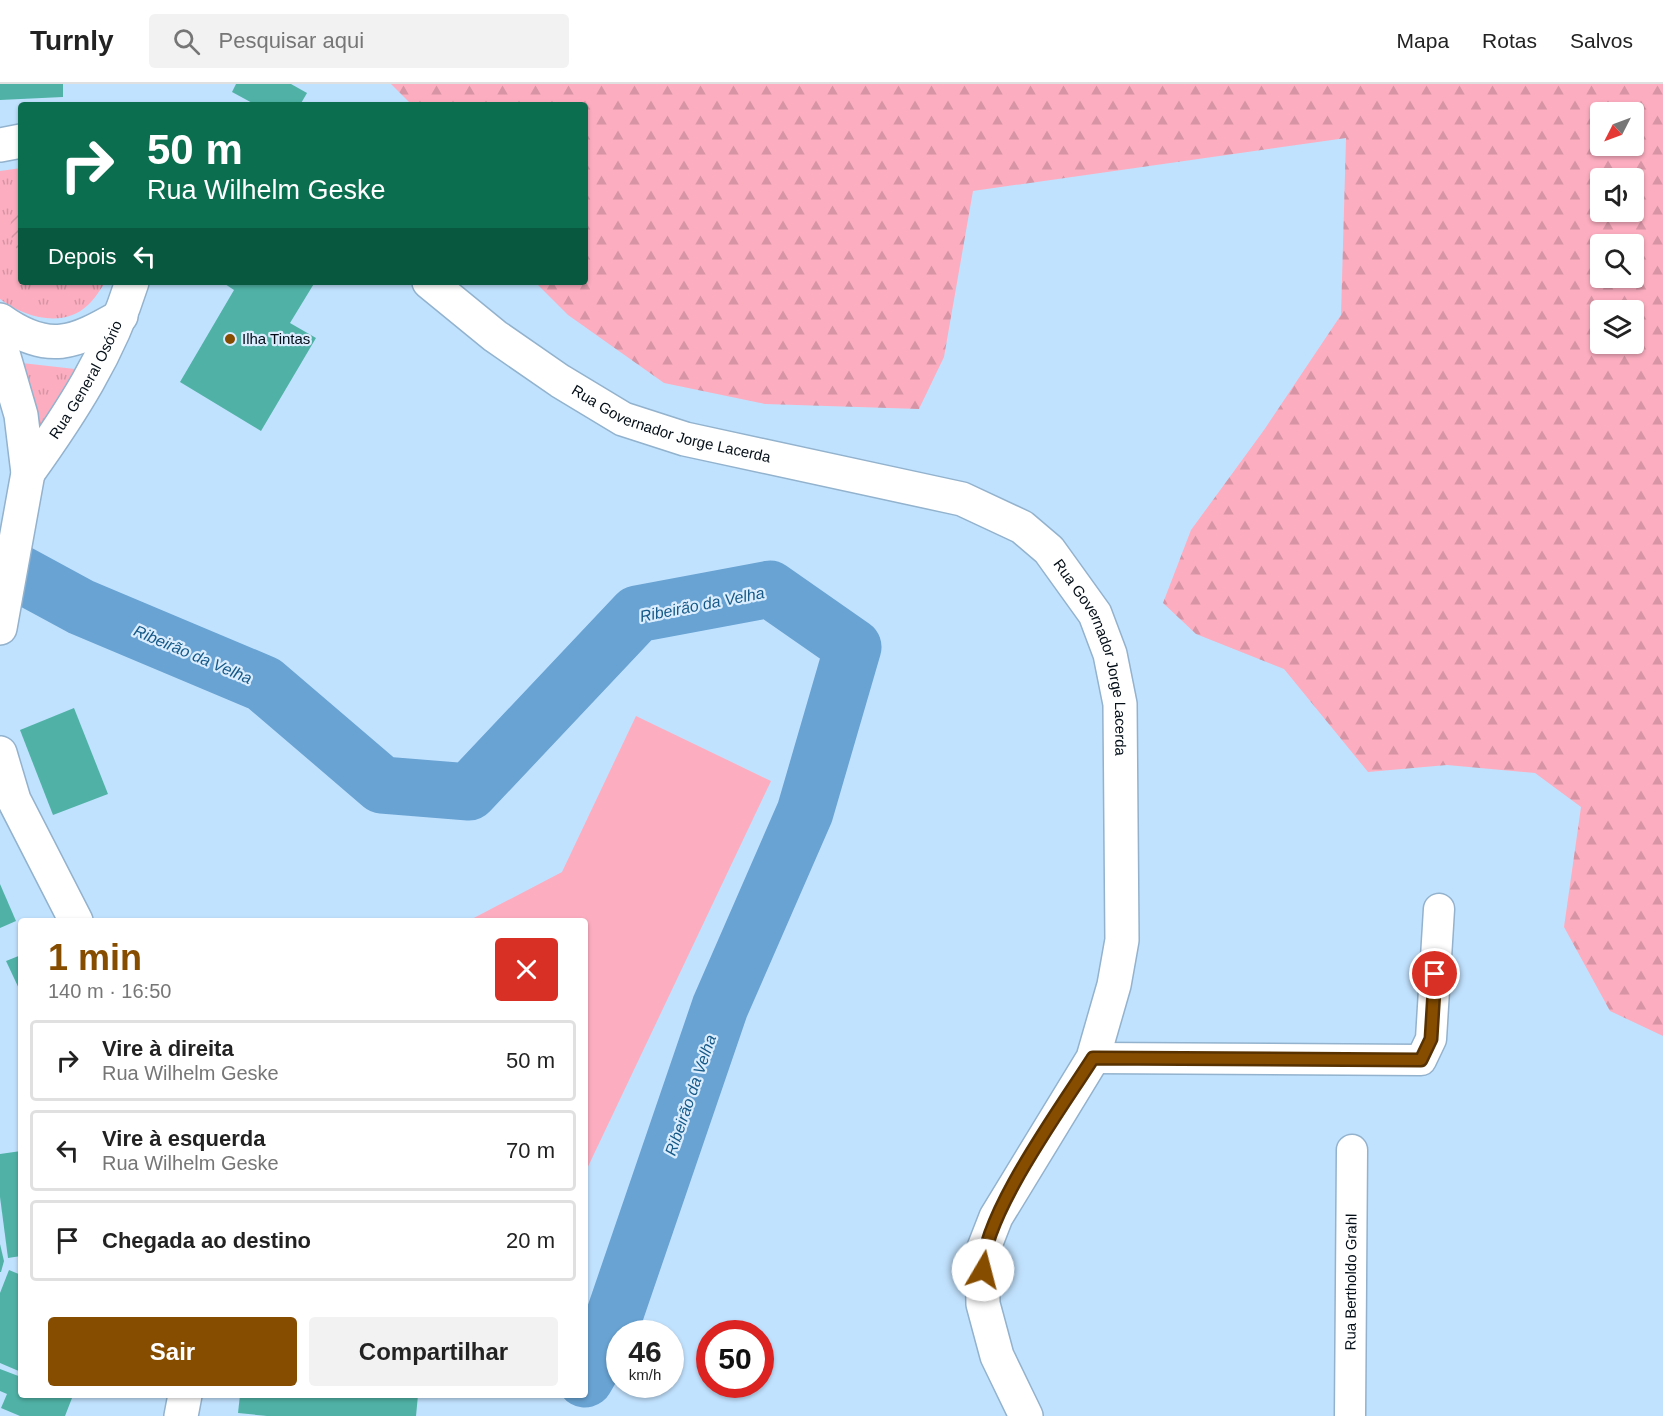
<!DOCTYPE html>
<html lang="pt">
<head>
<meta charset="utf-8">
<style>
	:root { --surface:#fff; --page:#f2f2f2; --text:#222; --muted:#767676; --line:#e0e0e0; --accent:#864d00 }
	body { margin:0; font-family:Arial,sans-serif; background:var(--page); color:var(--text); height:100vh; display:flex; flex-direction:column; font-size:22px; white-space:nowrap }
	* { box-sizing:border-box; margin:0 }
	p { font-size:20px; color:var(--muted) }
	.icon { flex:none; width:33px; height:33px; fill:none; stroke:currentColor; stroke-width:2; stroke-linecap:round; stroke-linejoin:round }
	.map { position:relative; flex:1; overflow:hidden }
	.side { position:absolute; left:18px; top:834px; width:570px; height:480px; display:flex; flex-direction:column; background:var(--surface); border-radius:6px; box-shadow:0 2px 4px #0004 }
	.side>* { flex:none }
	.banner { position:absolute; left:18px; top:18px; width:570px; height:183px; border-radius:6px; box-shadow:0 2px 4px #0004; background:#0b6e4f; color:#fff; overflow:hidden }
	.needle { width:39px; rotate:228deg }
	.tools { position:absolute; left:1590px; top:18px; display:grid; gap:12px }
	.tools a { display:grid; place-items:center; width:54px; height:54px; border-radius:6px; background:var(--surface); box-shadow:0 2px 4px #0004; font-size:30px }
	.speed { position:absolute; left:606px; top:1236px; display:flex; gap:12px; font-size:30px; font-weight:700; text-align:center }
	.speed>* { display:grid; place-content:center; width:78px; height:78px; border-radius:50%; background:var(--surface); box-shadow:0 2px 4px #0004; line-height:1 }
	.speed small { font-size:15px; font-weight:400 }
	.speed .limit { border:9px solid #d22; background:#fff; color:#111 }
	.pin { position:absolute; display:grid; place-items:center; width:51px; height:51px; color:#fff; margin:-26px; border:3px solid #fff; border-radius:50%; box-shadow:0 2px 6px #0007 }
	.me { position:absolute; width:66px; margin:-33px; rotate:8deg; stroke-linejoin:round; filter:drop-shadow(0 0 4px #0008) }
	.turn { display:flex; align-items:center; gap:21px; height:126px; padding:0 30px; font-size:27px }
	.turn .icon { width:78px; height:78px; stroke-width:2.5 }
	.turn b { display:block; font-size:42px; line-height:51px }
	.then { display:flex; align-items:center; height:57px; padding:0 30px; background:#0003; gap:12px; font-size:22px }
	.round { display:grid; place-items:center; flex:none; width:63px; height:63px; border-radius:6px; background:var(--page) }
	.summary { display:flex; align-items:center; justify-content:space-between; height:102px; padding:0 30px }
	h1 { font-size:36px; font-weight:600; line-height:45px; color:var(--accent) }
	.action { display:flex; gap:12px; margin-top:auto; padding:12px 30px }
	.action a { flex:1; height:69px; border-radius:6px; background:var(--accent); color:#fff; font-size:24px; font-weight:600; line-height:69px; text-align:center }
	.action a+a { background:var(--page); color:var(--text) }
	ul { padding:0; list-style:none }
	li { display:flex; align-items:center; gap:18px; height:81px; margin:0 12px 9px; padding:0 18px; border:3px solid var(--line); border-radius:6px }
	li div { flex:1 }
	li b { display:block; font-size:22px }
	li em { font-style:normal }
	header { display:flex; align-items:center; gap:36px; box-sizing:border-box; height:84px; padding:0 30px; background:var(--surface); border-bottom:2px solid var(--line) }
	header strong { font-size:28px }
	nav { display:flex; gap:33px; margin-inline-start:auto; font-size:21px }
	.search { width:420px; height:54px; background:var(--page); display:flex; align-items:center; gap:15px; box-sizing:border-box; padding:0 21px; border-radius:6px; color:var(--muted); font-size:22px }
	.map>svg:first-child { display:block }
	.grass { fill:url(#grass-tufts) }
	.forest { fill:url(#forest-firs); fill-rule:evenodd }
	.park { fill:#fcaec0 }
	.garden { fill:url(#garden-furrows) }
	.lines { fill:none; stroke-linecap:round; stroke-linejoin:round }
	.river { stroke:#68a3d3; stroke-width:57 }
	.building { fill:#50b2a6 }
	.street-casing { stroke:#92b2cd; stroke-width:33 }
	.secondary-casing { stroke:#92b2cd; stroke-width:36 }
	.street { stroke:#fff; stroke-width:30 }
	.secondary { stroke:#fff; stroke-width:33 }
	.route-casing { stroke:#573200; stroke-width:15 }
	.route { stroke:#864d00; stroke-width:10 }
	.poi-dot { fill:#864d00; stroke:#daedff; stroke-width:2 }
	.labels { text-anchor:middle; stroke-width:4.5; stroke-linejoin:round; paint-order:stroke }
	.poi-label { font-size:15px; fill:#040e17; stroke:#daedff; text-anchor:start }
	.street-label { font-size:15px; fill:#040e17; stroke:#daedff }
	.water-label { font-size:16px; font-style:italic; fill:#165987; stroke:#daedff }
</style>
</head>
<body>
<header>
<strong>Turnly</strong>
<div class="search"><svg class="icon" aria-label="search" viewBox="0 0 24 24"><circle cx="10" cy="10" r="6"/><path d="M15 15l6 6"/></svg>Pesquisar aqui</div>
<nav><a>Mapa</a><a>Rotas</a><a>Salvos</a></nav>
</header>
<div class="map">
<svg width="1663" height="1332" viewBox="0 0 1663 1332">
	<defs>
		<pattern id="grass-tufts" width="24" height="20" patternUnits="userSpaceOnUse" patternTransform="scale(1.5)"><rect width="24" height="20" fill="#fcaec0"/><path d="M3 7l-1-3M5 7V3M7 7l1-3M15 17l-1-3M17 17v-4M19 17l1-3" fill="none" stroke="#d694a4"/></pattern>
		<pattern id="forest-firs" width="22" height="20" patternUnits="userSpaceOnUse" patternTransform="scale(1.5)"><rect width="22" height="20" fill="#fcaec0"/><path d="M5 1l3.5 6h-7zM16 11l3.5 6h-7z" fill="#d694a4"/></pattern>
		<pattern id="garden-furrows" width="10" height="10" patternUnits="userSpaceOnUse" patternTransform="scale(1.5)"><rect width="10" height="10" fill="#fcaec0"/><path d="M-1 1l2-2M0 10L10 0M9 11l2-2" fill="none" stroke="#d694a4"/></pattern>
	</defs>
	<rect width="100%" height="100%" fill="#c1e2fe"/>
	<g class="grass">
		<path d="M21,84V198H106C100,205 95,215 88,221C63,245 24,233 0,215V87Z"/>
		<path d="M22,279L75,285L35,358Z"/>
	</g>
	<path class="forest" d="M391,0H1663V952L1610,927L1564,843L1581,723L1535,689L1447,681L1368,688L1284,585L1196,550L1163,519L1191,446L1264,346L1341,231L1346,54L973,107L944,273L919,325L765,320L664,299L568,231L535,198H585V21H412ZM1600,28H1634V62H1600ZM1600,94H1634V128H1600ZM1600,160H1634V194H1600ZM1600,226H1634V260H1600Z"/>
	<path class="park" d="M636,632L771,697L585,1089V837H468L562,788Z"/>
	<path class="garden" d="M21,117V170C6,154 8,132 21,117Z"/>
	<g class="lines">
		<path class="river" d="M0,479L81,523L264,600L382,701L469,708L637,530L770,505L853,563L805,728L720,923L604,1262L585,1295"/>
	</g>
	<g class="building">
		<path d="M0,0H63V13L0,16Z"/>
		<path d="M236,0H291L307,9L300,21H256L232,8Z"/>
		<path d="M222,198H315L290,239L316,254L261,347L180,298L234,206Z"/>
		<path d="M74,624L108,710L53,731L20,646Z"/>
		<path d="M0,800L16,837L0,844Z"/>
		<path d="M21,871V909L6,877Z"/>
		<path d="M21,1067V1172L8,1174L0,1113V1070Z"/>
		<path d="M0,1160L4,1177L1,1188H0Z"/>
		<path d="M9,1186L21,1191V1288L0,1279V1209Z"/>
		<path d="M0,1285L21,1293V1311H65L72,1314L65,1332H20L1,1324L7,1310L0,1307Z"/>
		<path d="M240,1311H418L416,1332H267L238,1329Z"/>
	</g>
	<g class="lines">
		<defs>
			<g id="street">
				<path d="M1093,974L1421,976L1431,955L1439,825"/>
				<path id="s1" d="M1350,1332L1352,1066"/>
			</g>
			<g id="secondary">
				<path d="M0,61L21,57"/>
				<path id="s2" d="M429,198L495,252L560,297L623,335L685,355L962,415L1022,443L1049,466L1095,530L1110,570L1120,620L1122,856L1114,901L1093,974L996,1133L982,1169L983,1220L997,1272L1026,1332"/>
				<path d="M0,236C49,271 74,259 121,232"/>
				<path d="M0,259L21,331L28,389L0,544"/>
				<path id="s3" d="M28,389C71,329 110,269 132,198"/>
				<path d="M0,669L14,716L76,837"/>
				<path d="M181,1332L185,1311"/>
			</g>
		</defs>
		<use href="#street" class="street-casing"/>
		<use href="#secondary" class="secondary-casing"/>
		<use href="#street" class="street"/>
		<use href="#secondary" class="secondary"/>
	</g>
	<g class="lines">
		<defs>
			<path id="route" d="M983,1186C982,1132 1062,1023 1093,974L1421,976L1431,955L1435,890"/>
		</defs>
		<use href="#route" class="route-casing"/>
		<use href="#route" class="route"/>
	</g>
	<circle class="poi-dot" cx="230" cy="255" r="6"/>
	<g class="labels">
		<g class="poi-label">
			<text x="242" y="260">Ilha Tintas</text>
		</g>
		<g class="street-label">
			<text dy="5" stroke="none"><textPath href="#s3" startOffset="110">Rua General Osório</textPath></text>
			<text dy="5" stroke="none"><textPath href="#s2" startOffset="285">Rua Governador Jorge Lacerda</textPath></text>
			<text dy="5" stroke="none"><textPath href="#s2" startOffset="807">Rua Governador Jorge Lacerda</textPath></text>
			<text dy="5" stroke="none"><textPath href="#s1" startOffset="134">Rua Bertholdo Grahl</textPath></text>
		</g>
		<g class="water-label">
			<text transform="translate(702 520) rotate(-11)" y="6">Ribeirão da Velha</text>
			<text transform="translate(193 570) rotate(23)" y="6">Ribeirão da Velha</text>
			<text transform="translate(690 1011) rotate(-71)" y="6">Ribeirão da Velha</text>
		</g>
	</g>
</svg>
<div class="tools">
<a><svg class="needle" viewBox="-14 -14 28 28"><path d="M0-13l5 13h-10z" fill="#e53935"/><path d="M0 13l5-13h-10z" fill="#767676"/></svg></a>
<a><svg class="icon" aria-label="sound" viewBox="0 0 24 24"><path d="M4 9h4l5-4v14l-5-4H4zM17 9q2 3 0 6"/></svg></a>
<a><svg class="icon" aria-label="search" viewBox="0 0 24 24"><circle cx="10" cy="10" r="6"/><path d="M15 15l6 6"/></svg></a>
<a><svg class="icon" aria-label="layers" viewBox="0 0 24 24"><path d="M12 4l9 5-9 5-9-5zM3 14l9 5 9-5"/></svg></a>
</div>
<div class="speed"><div>46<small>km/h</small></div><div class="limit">50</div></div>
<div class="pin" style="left:1435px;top:890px;background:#d93025"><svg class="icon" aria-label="arrive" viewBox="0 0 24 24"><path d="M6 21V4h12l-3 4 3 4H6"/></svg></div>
<svg class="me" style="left:983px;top:1186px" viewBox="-20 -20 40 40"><circle r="19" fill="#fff"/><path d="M0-13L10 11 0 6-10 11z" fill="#864d00"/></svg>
<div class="banner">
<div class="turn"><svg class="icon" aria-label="right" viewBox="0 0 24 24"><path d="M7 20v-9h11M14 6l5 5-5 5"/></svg><div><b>50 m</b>Rua Wilhelm Geske</div></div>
<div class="then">Depois<svg class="icon" aria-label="left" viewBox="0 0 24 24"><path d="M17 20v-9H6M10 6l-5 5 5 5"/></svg></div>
</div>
<section class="side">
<div class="summary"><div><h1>1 min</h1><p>140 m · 16:50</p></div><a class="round" style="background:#d93025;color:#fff"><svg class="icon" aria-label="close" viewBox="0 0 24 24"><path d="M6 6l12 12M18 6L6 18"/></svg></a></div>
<ul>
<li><svg class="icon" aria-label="right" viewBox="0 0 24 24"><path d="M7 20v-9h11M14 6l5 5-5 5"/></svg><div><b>Vire à direita</b><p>Rua Wilhelm Geske</p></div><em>50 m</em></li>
<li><svg class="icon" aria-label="left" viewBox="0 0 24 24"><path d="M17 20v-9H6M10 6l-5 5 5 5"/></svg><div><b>Vire à esquerda</b><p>Rua Wilhelm Geske</p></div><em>70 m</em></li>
<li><svg class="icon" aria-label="arrive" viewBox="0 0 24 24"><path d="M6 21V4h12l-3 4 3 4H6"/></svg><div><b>Chegada ao destino</b></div><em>20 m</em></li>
</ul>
<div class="action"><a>Sair</a><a>Compartilhar</a></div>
</section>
</div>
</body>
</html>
